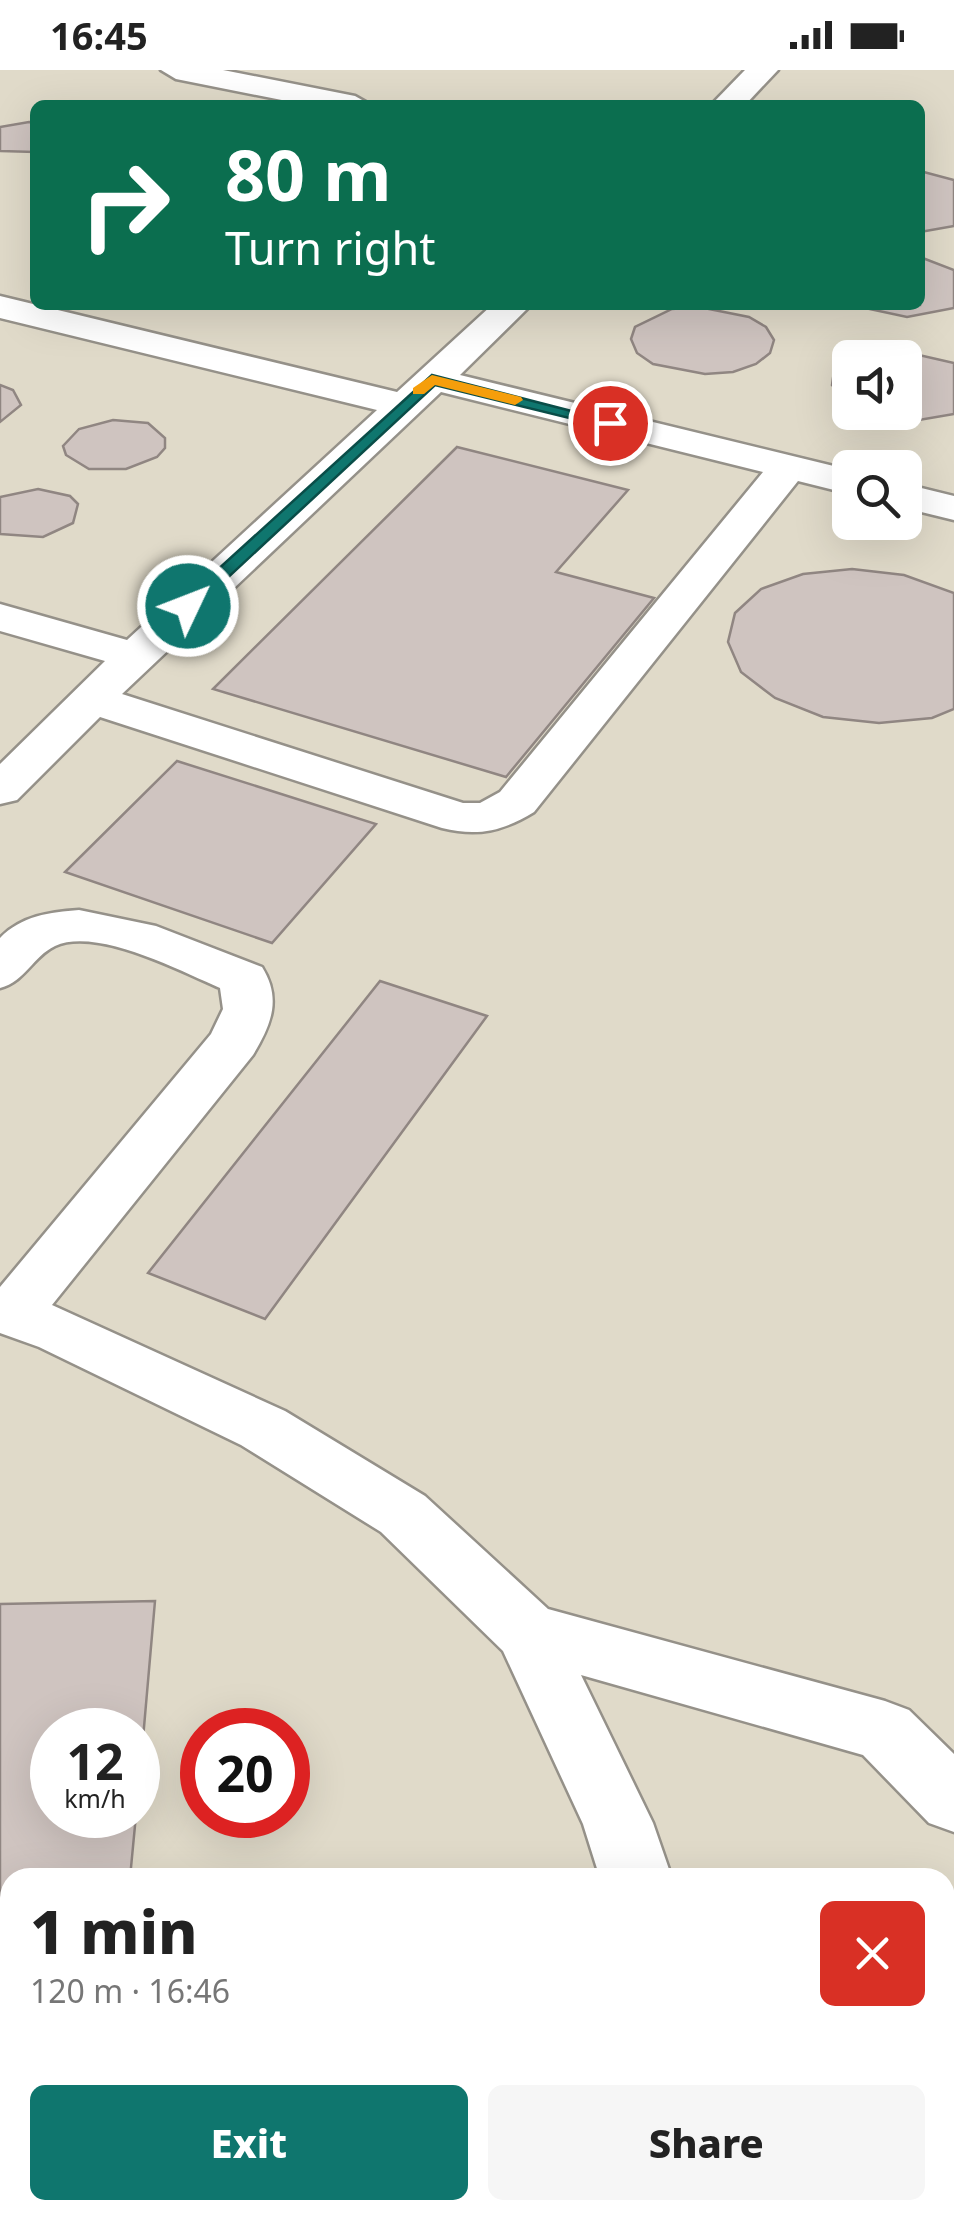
<!DOCTYPE html>
<html lang="en">
<head>
<meta charset="utf-8">
<style>
	:root { --surface:#fff; --page:#f6f6f6; --text:#222; --muted:#767676; --accent:#0f766e }
	body { margin:0; font-family:"Noto Sans",sans-serif; background:var(--page); color:var(--text); height:100vh; display:flex; flex-direction:column; font-size:38px; white-space:nowrap }
	* { box-sizing:border-box; margin:0 }
	p { font-size:32px; color:var(--muted) }
	.icon { flex:none; width:55px; height:55px; fill:none; stroke:currentColor; stroke-width:2; stroke-linecap:round; stroke-linejoin:round }
	.map { position:relative; flex:1; overflow:hidden }
	.side { position:absolute; left:0px; top:1798px; width:955px; height:352px; display:flex; flex-direction:column; background:var(--surface); border-radius:30px 30px 0 0; box-shadow:0 10px 40px #0002 }
	.side>* { flex:none }
	.hud { position:absolute; left:30px; top:30px; width:895px; height:210px; border-radius:15px; box-shadow:0 10px 40px #0002; background:#0b6e4f; color:#fff; overflow:hidden }
	.controls { position:absolute; left:832px; top:270px; display:grid; gap:20px }
	.controls a { display:grid; place-items:center; width:90px; height:90px; border-radius:15px; background:var(--surface); box-shadow:0 10px 40px #0002; font-size:50px }
	.speed { position:absolute; left:30px; top:1638px; display:flex; gap:20px; font-size:50px; font-weight:700; text-align:center }
	.speed>* { display:grid; place-content:center; width:130px; height:130px; border-radius:50%; background:var(--surface); box-shadow:0 10px 40px #0002; line-height:1 }
	.speed small { font-size:25px; font-weight:400 }
	.speed .limit { border:15px solid #d22; background:#fff; color:#111 }
	.pin { position:absolute; display:grid; place-items:center; width:85px; height:85px; color:#fff; margin:-42px; border:5px solid #fff; border-radius:50%; box-shadow:0 2px 10px #0007 }
	.me { position:absolute; width:110px; margin:-55px; rotate:47deg; stroke-linejoin:round; filter:drop-shadow(0 0 8px #0008) }
	.turn { display:flex; align-items:center; gap:35px; height:210px; padding:0 30px; font-size:45px }
	.turn .icon { width:130px; height:130px; stroke-width:2.5 }
	.turn b { display:block; font-size:70px; line-height:85px }
	.round { display:grid; place-items:center; flex:none; width:105px; height:105px; border-radius:15px; background:var(--page) }
	.headline { display:flex; align-items:center; justify-content:space-between; height:170px; padding:0 30px }
	h1 { font-size:60px; font-weight:800; line-height:75px }
	.cta { display:flex; gap:20px; margin-top:auto; padding:20px 30px }
	.cta a { flex:1; height:115px; border-radius:15px; background:var(--accent); color:#fff; font-size:40px; font-weight:800; line-height:115px; text-align:center }
	.cta a+a { background:var(--page); color:var(--text) }
	.status { display:flex; justify-content:space-between; align-items:center; height:70px; padding:0 50px; background:var(--surface); direction:ltr }
	.status svg { height:28px; fill:currentColor }
	.map>svg:first-child { display:block }
	.built { fill:#e0dac9; fill-rule:evenodd }
	.building { fill:#cfc4c0; stroke:#908682; stroke-width:2.5 }
	.lines { fill:none; stroke-linecap:round; stroke-linejoin:round }
	.minor-casing { stroke:#959189; stroke-width:5 }
	.minor { fill:#fff; fill-rule:evenodd }
	.route { fill:#0f766e; stroke:#0a4d48; stroke-width:2.5 }
	.slow { fill:#f59e0b }
</style>
</head>
<body>
<div class="status"><b>16:45</b><svg viewBox="0 0 49 12"><path d="M0 12V9h3v3zM5 12V6h3v6zM10 12V3h3v9zM15 12V0h3v12zM26 1h20v11H26zM47 4h2v5h-2z"/></svg></div>
<div class="map">
<svg width="954" height="2149" viewBox="0 0 954 2149">
	<rect width="100%" height="100%" fill="#e9e6dc"/>
	<path class="built" d="M0,0H954V2149H0ZM35,35H920V235H35ZM850,288H905V342H850ZM850,398H905V452H850ZM52,1660H138V1745H52ZM202,1660H288V1745H202ZM10,1808H945V2140H10Z"/>
	<g class="building">
		<path d="M29,52L35,53V82L0,81V57Z"/>
		<path d="M920,101L954,110V156L920,162Z"/>
		<path d="M920,187L954,200V238L907,247L851,235H920Z"/>
		<path d="M699,237L749,247L766,257L774,270L770,283L756,294L733,302L705,304L653,294L637,283L631,269L635,257L672,239Z"/>
		<path d="M897,280L954,293V344L913,351L865,342H905V288H855Z"/>
		<path d="M850,289V335L832,315L834,301Z"/>
		<path d="M0,315L13,320L21,335L0,352Z"/>
		<path d="M113,350L148,353L165,368V378L157,387L126,399H89L66,385L63,376L79,359Z"/>
		<path d="M457,377L628,420L556,502L654,528L506,707L213,619Z"/>
		<path d="M38,419L70,426L78,434L73,453L43,467L0,464V427Z"/>
		<path d="M852,499L904,505L954,523V639L932,648L879,653L823,647L775,628L741,602L728,572L735,543L761,519L803,504Z"/>
		<path d="M177,691L376,754L272,873L65,802Z"/>
		<path d="M380,911L487,946L265,1249L148,1203Z"/>
		<path d="M155,1531L138,1726V1660H52V1745H136L130,1808H10V2051H0V1534Z"/>
		<path d="M10,2073V2140H176L175,2149H0V2074Z"/>
	</g>
	<g class="lines">
		<defs>
			<g id="minor">
				<path d="M161,0H223L355,26L371,35H307L176,9Z"/>
				<path d="M745,0H778L745,35H711Z"/>
				<path d="M0,226L397,322L492,235H531L460,305L850,400V424L798,411L534,742C503,761 478,767 442,758L100,647L17,730L0,734V694L105,591L0,561V534L127,570L377,340L0,248ZM441,322L763,402L500,722L480,733H463L122,624Z"/>
				<path d="M905,414L954,426V450L905,438Z"/>
				<path d="M79,840L156,856L262,897C282,929 271,955 253,985L52,1235L285,1341L425,1426L548,1539L885,1631L909,1640L954,1684V1762L929,1753L863,1685L581,1605L653,1753L672,1808H600L583,1754L503,1581L381,1462L241,1375L39,1277L0,1263V1217L211,964L223,939L220,918C180,901 97,857 55,876C32,887 26,911 0,918V868C21,846 50,842 79,840Z"/>
				<path d="M686,2140H766L767,2149H687Z"/>
			</g>
		</defs>
		<use href="#minor" class="minor-casing"/>
		<use href="#minor" class="minor"/>
	</g>
	<path class="route" d="M432,305L618,353L610,358L435,315L194,539H182V532Z"/>
	<path class="slow" d="M432,305L521,327L523,330L515,335L435,315L424,324H413V318Z"/>
</svg>
<div class="controls">
<a><svg class="icon" aria-label="sound" viewBox="0 0 24 24"><path d="M4 9h4l5-4v14l-5-4H4zM17 9q2 3 0 6"/></svg></a>
<a><svg class="icon" aria-label="search" viewBox="0 0 24 24"><circle cx="10" cy="10" r="6"/><path d="M15 15l6 6"/></svg></a>
</div>
<div class="speed"><div>12<small>km/h</small></div><div class="limit">20</div></div>
<div class="pin" style="left:610px;top:353px;background:#d93025"><svg class="icon" aria-label="arrive" viewBox="0 0 24 24"><path d="M6 21V4h12l-3 4 3 4H6"/></svg></div>
<svg class="me" style="left:188px;top:536px" viewBox="-20 -20 40 40"><circle r="17" fill="#0f766e" stroke="#fff" stroke-width="3"/><path d="M0-11L8 9 0 5-8 9z" fill="#fff"/></svg>
<div class="hud">
<div class="turn"><svg class="icon" aria-label="right" viewBox="0 0 24 24"><path d="M7 20v-9h11M14 6l5 5-5 5"/></svg><div><b>80 m</b>Turn right</div></div>
</div>
<section class="side">
<div class="headline"><div><h1>1 min</h1><p>120 m · 16:46</p></div><a class="round" style="background:#d93025;color:#fff"><svg class="icon" aria-label="close" viewBox="0 0 24 24"><path d="M6 6l12 12M18 6L6 18"/></svg></a></div>
<div class="cta"><a>Exit</a><a>Share</a></div>
</section>
</div>
</body>
</html>
